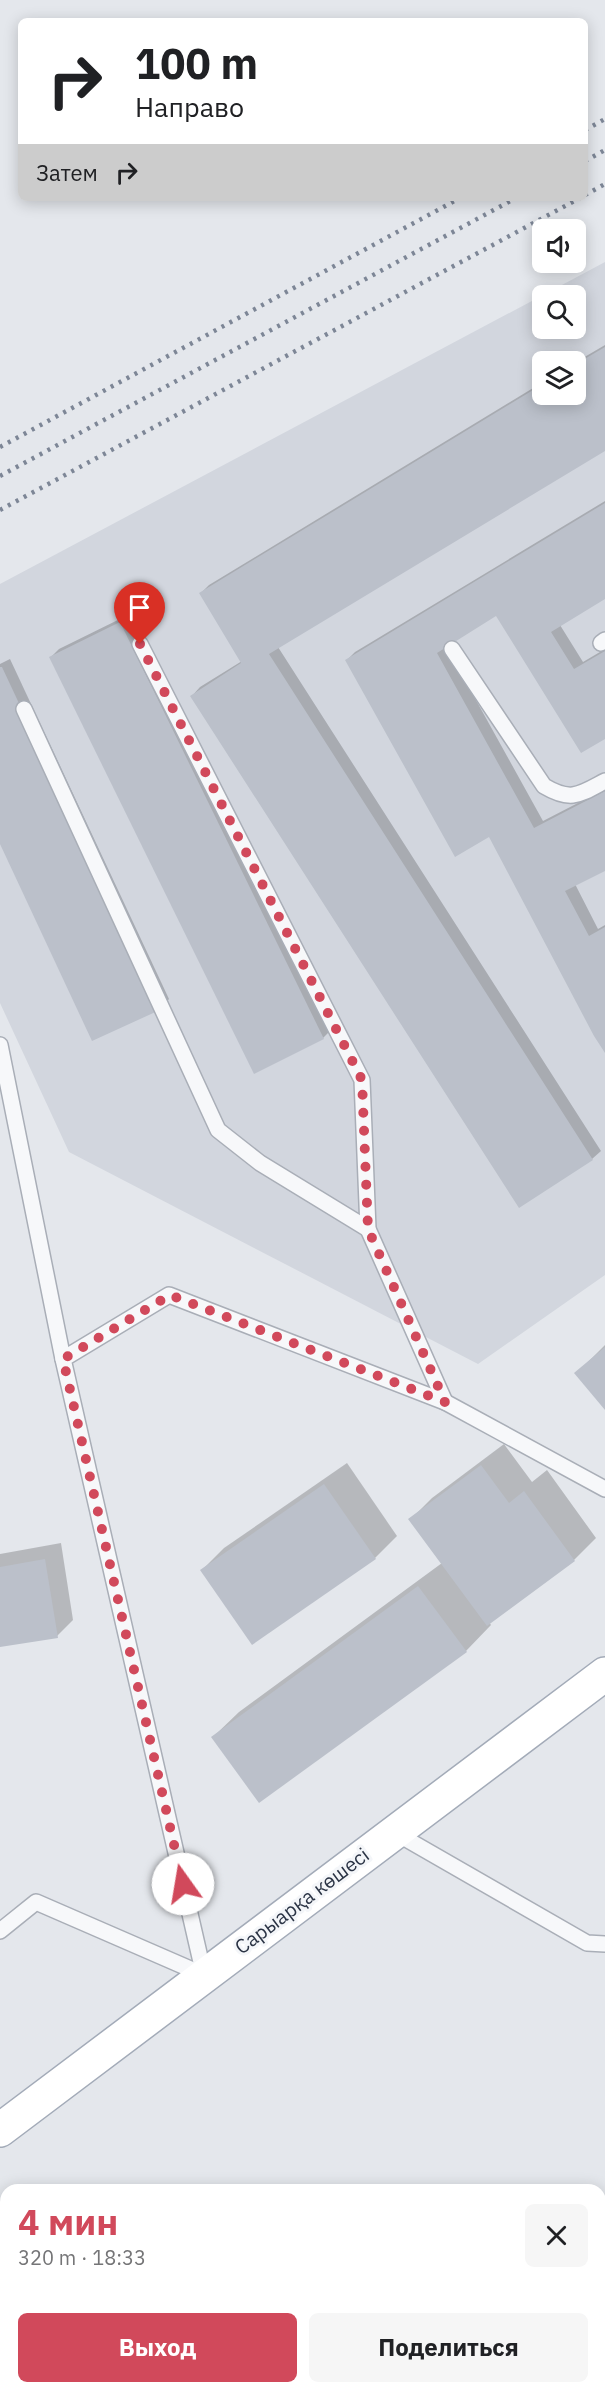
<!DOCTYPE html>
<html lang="ru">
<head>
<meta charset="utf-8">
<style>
	:root { --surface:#fff; --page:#f6f6f6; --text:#202124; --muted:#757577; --accent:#d1495b }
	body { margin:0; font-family:"IBM Plex Sans",sans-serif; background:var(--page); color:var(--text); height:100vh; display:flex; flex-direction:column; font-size:22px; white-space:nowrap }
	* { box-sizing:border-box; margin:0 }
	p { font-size:20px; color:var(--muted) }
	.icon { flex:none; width:33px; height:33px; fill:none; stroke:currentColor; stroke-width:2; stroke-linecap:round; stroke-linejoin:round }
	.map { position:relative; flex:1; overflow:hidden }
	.panel { position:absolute; left:0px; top:2184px; width:606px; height:210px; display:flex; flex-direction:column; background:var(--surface); border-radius:18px 18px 0 0; box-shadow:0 3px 15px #0003 }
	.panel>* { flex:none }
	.banner { position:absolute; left:18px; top:18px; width:570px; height:183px; border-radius:9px; box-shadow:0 3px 15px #0003; background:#fff; color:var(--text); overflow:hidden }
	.tools { position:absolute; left:532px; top:219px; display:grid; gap:12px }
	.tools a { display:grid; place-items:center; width:54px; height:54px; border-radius:9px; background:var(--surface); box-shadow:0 3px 15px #0003; font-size:30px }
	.pin { position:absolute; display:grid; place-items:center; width:51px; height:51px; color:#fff; margin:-62px -26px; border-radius:50% 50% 50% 0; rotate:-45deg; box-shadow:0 0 6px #0007 }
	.pin .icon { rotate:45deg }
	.me { position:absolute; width:66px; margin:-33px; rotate:347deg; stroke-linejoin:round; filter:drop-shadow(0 0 4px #0008) }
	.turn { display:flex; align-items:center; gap:21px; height:126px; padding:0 18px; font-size:27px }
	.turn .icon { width:78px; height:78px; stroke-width:2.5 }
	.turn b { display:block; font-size:42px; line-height:51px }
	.then { display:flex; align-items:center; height:57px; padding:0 18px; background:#0003; gap:12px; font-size:22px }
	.round { display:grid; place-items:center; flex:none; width:63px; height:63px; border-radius:9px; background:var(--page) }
	.headline { display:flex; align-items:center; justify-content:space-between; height:102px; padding:0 18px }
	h1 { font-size:36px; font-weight:800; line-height:45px; color:var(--accent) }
	.cta { display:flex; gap:12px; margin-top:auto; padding:12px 18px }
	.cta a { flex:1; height:69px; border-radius:9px; background:var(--accent); color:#fff; font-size:24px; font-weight:800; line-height:69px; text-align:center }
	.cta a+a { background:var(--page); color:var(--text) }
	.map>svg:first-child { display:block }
	.built { fill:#d2d6de; fill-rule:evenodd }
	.shadow { fill:#0003 }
	.building { fill:#bbc0ca }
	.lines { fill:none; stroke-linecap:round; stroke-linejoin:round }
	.service-casing { stroke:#a9aeb7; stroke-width:18 }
	.tertiary-casing { stroke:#a9aeb7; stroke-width:36 }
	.primary-casing { stroke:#a3abb8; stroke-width:36 }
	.service { stroke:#f7f8fa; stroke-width:15 }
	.tertiary { stroke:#f7f8fa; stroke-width:33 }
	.primary { stroke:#fff; stroke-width:33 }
	.rail { stroke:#7d8696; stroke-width:4.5; stroke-dasharray:3 6; stroke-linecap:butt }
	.route { stroke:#d1495b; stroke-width:10; stroke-dasharray:0 18 }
	.labels { text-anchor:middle; stroke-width:6; stroke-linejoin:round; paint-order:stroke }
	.street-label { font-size:20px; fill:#2b3445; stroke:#f4f6f9 }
</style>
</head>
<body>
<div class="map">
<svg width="605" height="2394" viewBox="0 0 605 2394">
	<rect width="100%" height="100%" fill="#e4e7ec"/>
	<path class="built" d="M605,262V1275L478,1364L69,1152L0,1003V584ZM543,296H576V328H543ZM543,362H576V394H543Z"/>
	<g class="shadow">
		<path d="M605,345V449L278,647L601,1151L592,1159L192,696L200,687L242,661L201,593L209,585L543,382V394H576V362Z"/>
		<path d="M605,501V598L560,625L583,662L605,649V737L497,614L446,646L543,821L605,789V869L575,884L598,929L605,925V1050L490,835L347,660L355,652Z"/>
		<path d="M128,615L332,1029L323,1038L51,657L59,649Z"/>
		<path d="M10,659L169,999L161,1008L0,840V664Z"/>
		<path d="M605,1345V1408L576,1374Z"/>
		<path d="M504,1444L532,1482L547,1470L596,1538L574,1560L489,1622L491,1625L466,1651L213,1737L239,1712L442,1563L410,1520L432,1498Z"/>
		<path d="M347,1463L397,1536L375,1558L202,1570L224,1548Z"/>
		<path d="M61,1543L73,1620L57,1636L0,1646V1554Z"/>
	</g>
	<g class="building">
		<path d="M605,347V451L269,654L593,1160L519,1208L190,696L241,663L199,593L543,384V394H576V364Z"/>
		<path d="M605,503V599L551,632L574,669L605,651V739L581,753L496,616L437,653L534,828L605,791V871L565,891L589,936L605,927V1053L594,1036L489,837L455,857L345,660Z"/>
		<path d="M120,622L324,1039L254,1074L49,657Z"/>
		<path d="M0,667H2L162,1009L92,1041L0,844Z"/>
		<path d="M605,1347V1410L574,1373Z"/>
		<path d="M481,1465L509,1503L524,1491L575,1561L487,1626L408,1519Z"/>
		<path d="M324,1484L376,1559L252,1645L200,1570Z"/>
		<path d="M45,1559L58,1638L0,1647V1567Z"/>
		<path d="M418,1586L467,1652L259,1803L211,1737Z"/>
	</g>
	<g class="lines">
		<defs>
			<g id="service">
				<path d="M601,643L605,640"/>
				<path d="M140,644L362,1080L368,1229L445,1402"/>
				<path d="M452,649L544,786C571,802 579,795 605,781"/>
				<path d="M24,709L218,1130L260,1163L368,1229"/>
				<path d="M0,1045L63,1359"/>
				<path d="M394,1832L587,1943L605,1944"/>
				<path d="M0,1931L36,1902L204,1975"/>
				<path d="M204,1975L63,1359L169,1295L445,1402L605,1489"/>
			</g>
			<g id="tertiary">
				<path d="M0,2342H6"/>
				<path d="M312,2388L344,2394"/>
			</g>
			<path id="primary" d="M0,2130L605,1674"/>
		</defs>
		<use href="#service" class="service-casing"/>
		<use href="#tertiary" class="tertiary-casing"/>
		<use href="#primary" class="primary-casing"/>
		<use href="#service" class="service"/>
		<use href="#tertiary" class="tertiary"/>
		<use href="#primary" class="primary"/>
		<g class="rail">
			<path d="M585,130L605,119"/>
			<path d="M585,161L605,150"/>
			<path d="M585,195L605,184"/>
			<path d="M0,447L460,198"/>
			<path d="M0,476L516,198"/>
			<path d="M0,510L580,198"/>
		</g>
	</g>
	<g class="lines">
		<path class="route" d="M140,644L362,1080L368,1229L445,1402L170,1295L63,1359L183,1884"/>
	</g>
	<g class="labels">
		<g class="street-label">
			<text transform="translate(302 1901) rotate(-37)" y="7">Сарыарқа көшесі</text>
		</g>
	</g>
</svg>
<div class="tools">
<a><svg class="icon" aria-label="sound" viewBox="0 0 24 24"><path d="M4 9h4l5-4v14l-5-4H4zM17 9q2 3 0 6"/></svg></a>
<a><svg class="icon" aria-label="search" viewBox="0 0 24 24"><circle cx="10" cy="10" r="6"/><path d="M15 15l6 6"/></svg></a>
<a><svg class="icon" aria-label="layers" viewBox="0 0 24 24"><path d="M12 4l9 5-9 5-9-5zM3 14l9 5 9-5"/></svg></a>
</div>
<div class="pin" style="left:140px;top:644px;background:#d93025"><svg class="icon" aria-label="arrive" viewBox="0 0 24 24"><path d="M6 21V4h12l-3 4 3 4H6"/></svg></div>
<svg class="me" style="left:183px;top:1884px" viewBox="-20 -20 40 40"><circle r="19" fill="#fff"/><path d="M0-13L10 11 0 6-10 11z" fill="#d1495b"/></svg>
<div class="banner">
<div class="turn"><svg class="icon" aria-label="right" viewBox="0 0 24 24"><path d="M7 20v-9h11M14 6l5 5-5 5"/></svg><div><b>100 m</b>Направо</div></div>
<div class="then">Затем<svg class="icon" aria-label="right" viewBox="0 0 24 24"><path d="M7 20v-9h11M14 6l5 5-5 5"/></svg></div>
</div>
<section class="panel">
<div class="headline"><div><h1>4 мин</h1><p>320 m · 18:33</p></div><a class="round"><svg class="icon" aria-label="close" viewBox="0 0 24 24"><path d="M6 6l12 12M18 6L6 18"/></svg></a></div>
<div class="cta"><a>Выход</a><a>Поделиться</a></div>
</section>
</div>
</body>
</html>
